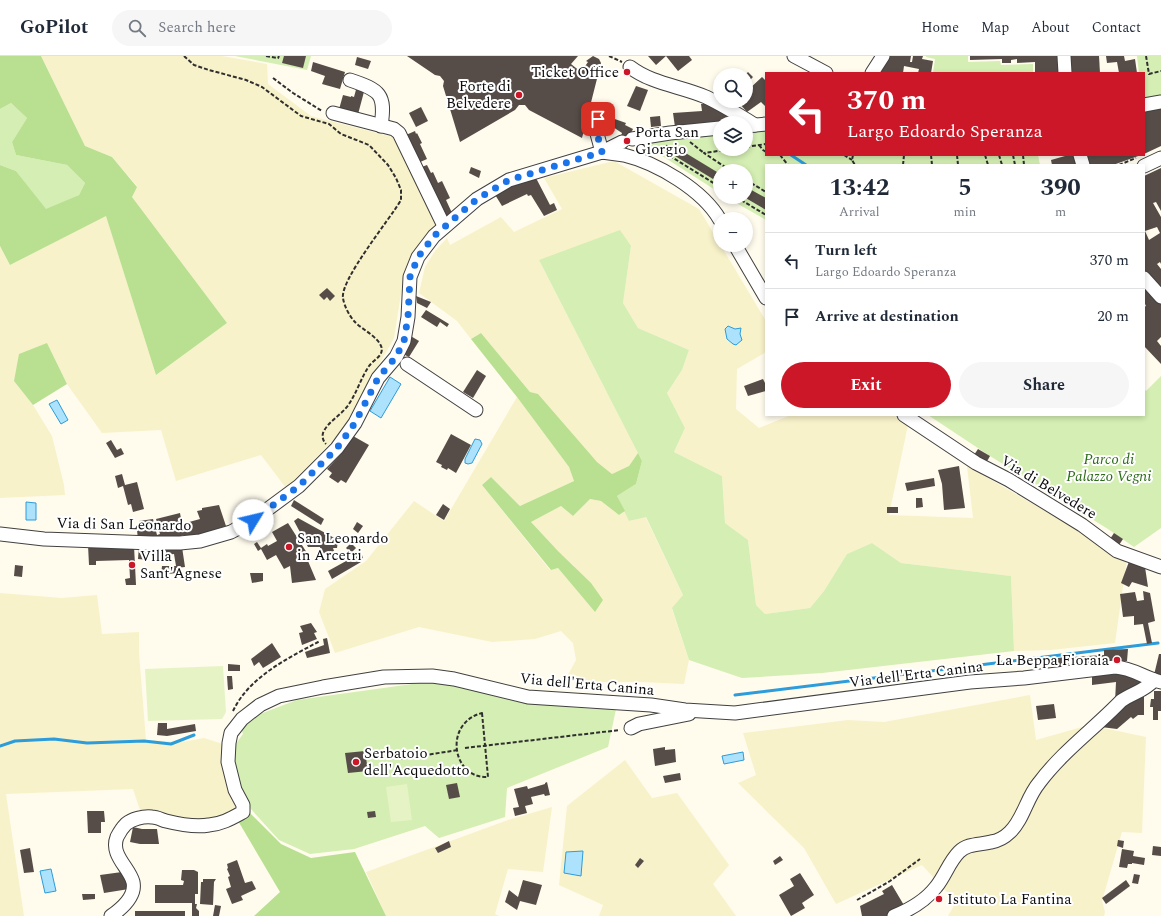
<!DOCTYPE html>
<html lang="en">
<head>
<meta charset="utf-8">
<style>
	:root { --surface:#fff; --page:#f6f6f7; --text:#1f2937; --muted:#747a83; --line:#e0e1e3; --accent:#cb1727 }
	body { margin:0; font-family:Spectral,serif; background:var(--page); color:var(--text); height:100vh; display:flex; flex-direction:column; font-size:15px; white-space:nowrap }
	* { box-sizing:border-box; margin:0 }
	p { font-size:13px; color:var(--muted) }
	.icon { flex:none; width:22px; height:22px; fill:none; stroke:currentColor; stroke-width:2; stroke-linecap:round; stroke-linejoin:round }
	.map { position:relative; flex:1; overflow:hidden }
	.side { position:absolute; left:765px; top:108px; width:380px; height:252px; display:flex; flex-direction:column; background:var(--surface); border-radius:0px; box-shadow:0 2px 6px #0003 }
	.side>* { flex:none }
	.banner { position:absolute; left:765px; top:16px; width:380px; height:84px; border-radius:0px; box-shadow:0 2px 6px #0003; background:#cb1727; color:#fff; overflow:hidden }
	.controls { position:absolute; left:713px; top:12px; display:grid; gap:8px }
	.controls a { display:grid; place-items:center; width:40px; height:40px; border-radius:50%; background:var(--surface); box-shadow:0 2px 6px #0003; font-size:20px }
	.pin { position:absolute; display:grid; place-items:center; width:34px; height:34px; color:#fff; margin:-17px; border-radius:8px; box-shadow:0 2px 6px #0006 }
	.me { position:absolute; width:44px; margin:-22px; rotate:54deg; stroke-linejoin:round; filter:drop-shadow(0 0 3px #0008) }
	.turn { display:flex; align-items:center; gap:14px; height:84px; padding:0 16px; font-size:18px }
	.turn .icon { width:52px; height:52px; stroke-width:2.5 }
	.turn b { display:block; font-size:28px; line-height:34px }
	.eta { display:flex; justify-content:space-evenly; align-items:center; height:68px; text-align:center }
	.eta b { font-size:24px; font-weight:700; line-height:28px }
	.cta { display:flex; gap:8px; margin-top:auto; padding:8px 16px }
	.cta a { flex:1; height:46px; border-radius:24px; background:var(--accent); color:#fff; font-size:16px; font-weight:700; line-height:46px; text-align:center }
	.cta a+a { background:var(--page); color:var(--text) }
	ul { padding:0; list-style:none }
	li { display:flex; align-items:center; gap:12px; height:56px; padding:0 16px; border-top:1px solid var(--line) }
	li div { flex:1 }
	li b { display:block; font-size:15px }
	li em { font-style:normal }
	header { display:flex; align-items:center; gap:24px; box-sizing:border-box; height:56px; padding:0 20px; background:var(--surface); border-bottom:1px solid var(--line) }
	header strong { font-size:19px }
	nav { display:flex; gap:22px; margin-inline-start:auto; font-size:14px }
	.search { width:280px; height:36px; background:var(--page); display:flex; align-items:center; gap:10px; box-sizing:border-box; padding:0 14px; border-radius:22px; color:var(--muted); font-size:15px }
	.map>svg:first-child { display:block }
	.farmland { fill:#f8f2ca }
	.green { fill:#d4eeb3 }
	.forest { fill:#b8e090 }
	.pitch { fill:#e6f4c5 }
	.water { fill:#ace2fc; stroke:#2c9cdb }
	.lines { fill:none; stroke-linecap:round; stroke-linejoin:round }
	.stream { stroke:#2c9cdb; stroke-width:3 }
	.building { fill:#574d48; fill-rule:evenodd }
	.minor-casing { stroke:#404040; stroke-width:15 }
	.path { stroke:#2f2f2f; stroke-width:2; stroke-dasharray:4 2; stroke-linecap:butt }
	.minor { stroke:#fff; stroke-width:13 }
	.route { stroke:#1a73e8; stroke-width:7; stroke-dasharray:0 12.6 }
	.poi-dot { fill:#cb1727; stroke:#fff; stroke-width:1.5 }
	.labels { text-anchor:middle; stroke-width:4; stroke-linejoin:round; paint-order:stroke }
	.poi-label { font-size:15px; fill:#0d0d0d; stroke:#fff; text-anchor:start }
	.park-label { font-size:15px; font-style:italic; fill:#2c6b17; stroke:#fff }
	.street-label { font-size:15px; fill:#0d0d0d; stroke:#fff }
</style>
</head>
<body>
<header>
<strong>GoPilot</strong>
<div class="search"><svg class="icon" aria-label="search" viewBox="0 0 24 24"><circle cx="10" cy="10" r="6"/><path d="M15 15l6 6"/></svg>Search here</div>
<nav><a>Home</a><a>Map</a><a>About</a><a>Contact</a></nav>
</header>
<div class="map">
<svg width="1161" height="860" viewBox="0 0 1161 860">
	<rect width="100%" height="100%" fill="#fffbed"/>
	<g class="farmland">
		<path d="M41,0H222L267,8L268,28L311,60L397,82L439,167L419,196L403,225L394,282L341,376L286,432L261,399L176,425L161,374L102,377L67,328L47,287L14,325L33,349L52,380L64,429L65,439L0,442V190L10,209L106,159L156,319L227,267L132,141L137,130L112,101L85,90Z"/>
		<path d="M614,105L699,153L766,265V296L737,313L736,353L759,372L791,359H893L908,369L889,459L973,462L967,410L1127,502L1115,587L1051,594L1014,595L1011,520L901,507L872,487L847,498L824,535L810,552L765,558L756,549L748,484L725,467L722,420L674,396L685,372L667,337L682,314L689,294L638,272L623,247L631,190L539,204L638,397L629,410L612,418L597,406L530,336L481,277L471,283L457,265L419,237L425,211L435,195L447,182L450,189L501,161L514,176L562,153L544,122Z"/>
		<path d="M517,341L569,411L574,425L520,450L491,421L482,429L550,514L558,512L595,556L574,510L558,495L531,466L561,450L573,460L590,443L601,445L619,459L625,455L630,465L645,460L683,539L672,553L689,604L684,628L642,626H564L576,604L573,587L561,575L535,583L492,586L419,571L335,597L319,556L325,533L366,505L414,445L444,465Z"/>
		<path d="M0,537L62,542L97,539L102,578L139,576V597L146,684L182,686L204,682L226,689L242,753L207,768L141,757L133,733L6,738L24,860H0Z"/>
		<path d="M1030,639L1036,684L1089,669L1146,681L1142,777L1122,776L1102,845L1105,856L1104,860H948L956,846L922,809L836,848L804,792L738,727L756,719L743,677L848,664L884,666Z"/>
		<path d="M625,704L652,742L677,737L729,809L713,828L736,860H599L603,849L559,829L567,750Z"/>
		<path d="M552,751L543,816L508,813L495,858L499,860H386L366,816L508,764Z"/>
	</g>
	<g class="green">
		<path d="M235,0H311L307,14Z"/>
		<path d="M926,0H968V6L1000,5L1001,9L1033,8V17H933L935,3L926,1Z"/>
		<path d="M1137,0H1161V42L1144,44V17H1139Z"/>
		<path d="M11,47L27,62L12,86L16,99L67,109L85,127L79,139L46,154L16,115L0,109V53Z"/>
		<path d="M766,68V99H1038L1040,109H766V164L726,141H746V115H720V137L642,87L720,75V93H746V71Z"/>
		<path d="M620,174L631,190L623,247L638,272L689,294L682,314L667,337L685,372L674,396L722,420L725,467L748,484L756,549L765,558L810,552L824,535L847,498L872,487L901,507L1011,520L1014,595L822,617L742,622L689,604L672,552L683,539L646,461L629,465L617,440L636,428L642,405L539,204Z"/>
		<path d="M1161,320V472L1134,491L1108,473L990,400L928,359H1144V332L1146,335Z"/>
		<path d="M434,625C494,638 554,654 616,653L608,691L507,732L505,761L439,782L425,770L354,793L310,798L279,784L250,752L232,709L235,689L243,678L241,673L260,658L297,644Z"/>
	</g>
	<g class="forest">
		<path d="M0,0H41L85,90L112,101L137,131L132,141L227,267L156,319L106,160L10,209L0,190V109L16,115L46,153L79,139L85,127L67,109L16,99L12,86L27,62L11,47L0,53Z"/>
		<path d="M481,277L530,336L538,338L597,406L612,418L629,410L638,397L642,405L636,428L617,440L625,455L619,459L601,445L590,443L573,460L561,450L531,466L558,495L591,527L603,544L595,556L558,512L551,514L482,429L491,421L520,450L574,425L569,411L517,341L471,283Z"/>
		<path d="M47,287L67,328L33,349L14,325L19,298Z"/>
		<path d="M245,752L281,788L311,802L355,796L386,860H254L280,836L234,758Z"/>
	</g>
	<g class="pitch">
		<path d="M223,610L226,656L222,663L148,665L145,613Z"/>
		<path d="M407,728L412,764L391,766L386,731Z"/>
	</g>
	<g class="water">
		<path d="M728,270L735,273L741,272L740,278L742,284L736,289L733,288L727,283L725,273Z"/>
		<path d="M390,321L401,328L381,362L370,355Z"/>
		<path d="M57,344L68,364L61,368L49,348Z"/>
		<path d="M475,383L480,384L482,388L472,407L468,408L465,407V403Z"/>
		<path d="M26,446L36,447V464H26Z"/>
		<path d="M743,696L744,704L724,708L722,700Z"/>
		<path d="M583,795L581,820L564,817L566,796Z"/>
		<path d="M51,813L56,835L45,837L40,815Z"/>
	</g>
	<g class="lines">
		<g class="stream">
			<path d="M791,99L806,109"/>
			<path d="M735,639L1158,587"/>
			<path d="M0,690L15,685L54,683L87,687L144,685L171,688L194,679"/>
		</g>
	</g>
	<g class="building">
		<path d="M284,0H306L303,12L282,7Z"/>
		<path d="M407,0H578L571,8L581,16L588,6L586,5L593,0L599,3L601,7L582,82L529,54L525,49H519L515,54L460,86L443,30L444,25L440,20L435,19Z"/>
		<path d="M648,0H689L692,4L678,15L666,0L656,9Z"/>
		<path d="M887,0H911L910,6H912L913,0H923L922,3L933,5L931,17H918L919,13L904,10L903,17H877Z"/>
		<path d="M970,0H1061L1062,17H1035V6L1017,7V3L1011,4V7H1002V3L970,4Z"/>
		<path d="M1068,0H1099L1100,17H1069Z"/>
		<path d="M1106,0H1124L1125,5L1135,3L1137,17H1119L1117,6L1107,7Z"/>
		<path d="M357,1L371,5L368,13L355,9Z"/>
		<path d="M313,6L345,16L340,33L322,28L325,20L311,15Z"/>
		<path d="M743,15L746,18L748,16L753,21L746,28V19H738Z"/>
		<path d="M762,21L766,25V51L761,46L747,56L740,48L742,45H746V40L750,36L748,34Z"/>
		<path d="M357,30L365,32L357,62L338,57L343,39L351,41V40L354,41Z"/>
		<path d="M636,30L648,34L640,55L627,50Z"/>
		<path d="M710,47L727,55V67L675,71L673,57L702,55L701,48Z"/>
		<path d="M1161,50V90L1144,98V53Z"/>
		<path d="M421,51L428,65L416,71L409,57Z"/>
		<path d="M660,60L661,70L651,71L650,61Z"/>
		<path d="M612,62L626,67L625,69L633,73L631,77L634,89L623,91L621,80L622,77L610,69Z"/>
		<path d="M415,75L416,78L417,77L422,87L420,88L427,103L418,107L406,79Z"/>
		<path d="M679,93L717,116L713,123L675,100Z"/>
		<path d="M1065,99H1078L1081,109H1052L1051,104L1065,100Z"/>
		<path d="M1082,99H1141L1113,109H1086Z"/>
		<path d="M427,109L431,117L433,116L438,127L442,125L450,142L446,144L452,157L444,161L419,112Z"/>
		<path d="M471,111L481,115L479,122L469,117Z"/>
		<path d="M1161,112V155L1156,146L1153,147L1161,161V208L1160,206L1157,208L1161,213V236L1144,216V120ZM1157,171L1160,177L1149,184L1145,175Z"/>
		<path d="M536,122L550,149L554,147L557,154L544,160L531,139L528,140L527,138L502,150L494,137L497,134Z"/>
		<path d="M746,131L766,142V154L744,141H746Z"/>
		<path d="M1144,229L1161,247V281L1157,285L1161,290V308L1144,290V251L1146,250L1145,248H1144Z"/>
		<path d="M327,232L335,240L330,245L327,241L324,244L319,239Z"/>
		<path d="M416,240L431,246L427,252L417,247Z"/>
		<path d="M426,254L449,268L447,271L440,266L437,271L421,261Z"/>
		<path d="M409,279L419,285L409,301L403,298Z"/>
		<path d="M477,314L486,320L473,342L463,336Z"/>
		<path d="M763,323L765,327H766V335L748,340L744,330Z"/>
		<path d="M451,378L471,389L456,417L448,412L447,414L441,411L442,409L436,406Z"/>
		<path d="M353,380L369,389L346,427L341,424L338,427L329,421L332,417L327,413L340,399Z"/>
		<path d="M111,384L117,394L121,392L124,398L115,402L106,387Z"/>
		<path d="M978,393L990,400L986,407L974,399Z"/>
		<path d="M959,410L965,452L944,454L942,428L938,414Z"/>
		<path d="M122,418L125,429L137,426L144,453L133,456L131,448L128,449L123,430L118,432L115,420Z"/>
		<path d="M934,422L935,430L907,435L905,427Z"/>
		<path d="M916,442H922L923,451L916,452Z"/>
		<path d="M294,444L324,463L321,469L291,450Z"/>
		<path d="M443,448L450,453L444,464L436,459Z"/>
		<path d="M219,449L226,470L217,473L218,475L184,482V479L171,483L138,484L137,474L141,473L139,465L153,463L157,479L160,478L156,463L180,457L182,468L200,463L197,455L202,454V452Z"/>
		<rect x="887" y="451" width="11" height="6"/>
		<path d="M298,462L338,484L337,492H333L334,495L321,498L320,491H308L294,465Z"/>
		<path d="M357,466L363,470L358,477L353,473Z"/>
		<path d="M288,467L307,497L305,498L316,524L292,527L290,510L284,513L276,499L267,504L261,493L258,495L254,488L257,486L261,492L267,488L268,490L277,485L272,476Z"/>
		<path d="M1114,477L1123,483L1119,489L1110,483Z"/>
		<path d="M351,487L356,492L351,497L346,492Z"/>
		<path d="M88,489L134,490L136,529H126L125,523L130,522L129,504L96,505V509H89Z"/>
		<path d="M139,490L160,492L159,500L149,499L148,504L138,503Z"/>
		<path d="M182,491L185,511L176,512V517L161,519L162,510H176L174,498L166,499V493Z"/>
		<path d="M357,499L359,501L362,499L363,502L360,504L361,506L332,523L328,515Z"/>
		<path d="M1130,503L1145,511L1148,531L1132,526L1129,531L1121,527Z"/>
		<path d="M15,509L23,510L22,521L14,520Z"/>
		<path d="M250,517H263V525L252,527Z"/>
		<path d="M1143,535L1150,537L1155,565L1148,567L1152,587L1147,588L1143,568L1134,569V560L1123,561L1120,538L1135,536L1137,545L1144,544Z"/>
		<path d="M311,567L317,576L314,577L317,583L302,589L299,577L303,576L300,570Z"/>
		<path d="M327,582L330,597L307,602L305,596L324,589L323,583Z"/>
		<path d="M272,587L281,601L263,612L259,606L254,610L251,603Z"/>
		<path d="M1128,593L1127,605L1114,606L1072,611L1071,601L1104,599V594Z"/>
		<path d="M1159,598H1161V621L1154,619Z"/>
		<path d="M1068,601L1069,610L1058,611L1057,602Z"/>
		<path d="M228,608L240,609V615H228Z"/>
		<path d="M1116,618H1126L1142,624L1141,630L1115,646L1116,626L1092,629V620Z"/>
		<path d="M227,620H232L233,633L228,634Z"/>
		<path d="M1154,635H1161V655H1158V664H1153V651H1150L1151,643H1154Z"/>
		<path d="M1144,638V659H1138L1133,663L1131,661L1117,673L1101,671L1121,651Z"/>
		<path d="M1054,648L1056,662L1038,664L1036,650Z"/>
		<path d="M158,667H167V673L195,668L196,675L167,680L157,679Z"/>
		<path d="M665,691V694L675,693L676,706L655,710L653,693Z"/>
		<path d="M365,695L368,715L348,717L345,697Z"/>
		<path d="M680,717L681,724L665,727L663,720Z"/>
		<path d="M547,726L550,739L545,740L544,738L531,741L533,748L525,750L527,757L515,760L513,752L519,751L514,733L527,730L528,733L545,728V727Z"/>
		<path d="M457,727L460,741L449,743L446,729Z"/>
		<path d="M87,755H104L105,766H101V777H88Z"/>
		<path d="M375,755L376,761L368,762L367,756Z"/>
		<path d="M133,771L142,773H157L159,788H140L130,786Z"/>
		<path d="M1118,784L1124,785L1123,792L1117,790Z"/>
		<path d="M449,785L451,791L438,797L435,792Z"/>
		<path d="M1153,790L1161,791V800L1152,799Z"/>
		<path d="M30,792L34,816L24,817L20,794Z"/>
		<path d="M1122,793L1134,795L1133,800L1145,802L1144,809L1132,807V808H1128L1127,812L1119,811Z"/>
		<path d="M780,800L783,804L775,809L773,805Z"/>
		<path d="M640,802L644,805L638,812L635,809Z"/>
		<path d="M237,804L245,827L252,825L256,833L241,840L243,844L232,848L226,833L231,831L228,821L230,820L227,813L228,812L227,808Z"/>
		<path d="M182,814H194L198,816V838H195V848H197L196,852L199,855V860H192V847H155V829H183L184,825L181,824Z"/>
		<path d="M122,816L129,833L104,837L100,819Z"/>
		<path d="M800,817L814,839L802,847L805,852L791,860L779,839L794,830L790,823Z"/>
		<path d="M1134,818L1140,819L1138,828L1132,827Z"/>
		<path d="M203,823H216L214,826L213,849L200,848L201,826H203Z"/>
		<path d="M523,824L542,829L536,849L520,845L517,854L505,846L509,834L518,841Z"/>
		<path d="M1126,824L1130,830L1106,848L1102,842Z"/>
		<path d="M892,829L905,851L887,860H862L860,850L884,838L882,835Z"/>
		<path d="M82,838H95V843L83,844Z"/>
		<path d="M215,849L221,850L219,860H213Z"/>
		<rect x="135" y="855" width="50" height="5"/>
	</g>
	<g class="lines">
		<defs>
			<g id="minor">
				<path d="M794,0L826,17"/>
				<path d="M1064,0L1065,17"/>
				<path d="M630,11C652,28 681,30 706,41C723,49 739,59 755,69"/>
				<path d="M872,17L883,0"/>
				<path d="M350,24C380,34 386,38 381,70"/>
				<path d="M1144,49L1161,46"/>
				<path d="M333,57L394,73L399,77L444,170"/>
				<path d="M598,63L596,74L602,96"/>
				<path d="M746,70L766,68"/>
				<path d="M632,83L670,77L720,72"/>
				<path d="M602,96C609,97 617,98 624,99C657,107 703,134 720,164"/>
				<path d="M1080,99L1083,109"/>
				<path d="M1144,110L1161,102"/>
				<path d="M735,189L766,242"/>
				<path d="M1144,222L1161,241"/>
				<path d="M407,308L476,354"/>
				<path d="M904,359L976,407L1009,424L1082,469L1117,495L1161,511"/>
				<path d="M0,478L44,483L152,487H180L200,485L231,476L253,464L299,430L337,392L355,367L378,322L396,301L404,285L408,261L410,221L418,201L434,180L477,143L509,124L602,96L622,86"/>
				<path d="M631,672L639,668L689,658"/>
				<path d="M111,860C121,853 136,840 133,826C129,811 110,799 117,781C119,777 122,772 126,768C132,763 143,760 152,761C157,761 162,764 166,765C178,768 197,771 209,769C222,768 232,762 243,756V749L235,734L228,706L229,687L231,677L242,663L260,649L279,640L323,631L384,621L432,620L454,623L528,641L651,649L685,654L735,657L970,626L1024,622L1115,611C1133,612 1144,622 1161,626"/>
				<path d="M894,860C909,854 926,844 936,831C945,820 949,806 959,796C968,787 980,789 991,786C997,785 1005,781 1010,776C1023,764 1027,741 1039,727C1062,696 1094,673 1121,645C1132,637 1145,635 1154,624"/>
			</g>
		</defs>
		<use href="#minor" class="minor-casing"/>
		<g class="path">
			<path d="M184,0L194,9L209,14L246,24L262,31L301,60L329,68L341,78L369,89L388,109L396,122L401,134V144C390,163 340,224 343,242C344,250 350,261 355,266C362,274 389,286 380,299C377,303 372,306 369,310C361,322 357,336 349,348C342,359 328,365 323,377C322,381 323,385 326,388"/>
			<path d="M266,0L278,2L279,0"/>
			<path d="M609,0L622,6"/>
			<path d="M1146,0L1149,18L1161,15"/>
			<path d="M273,22L293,37L322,55"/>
			<path d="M690,86L704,97"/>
			<path d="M667,89L666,95L670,100L720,131"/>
			<path d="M759,89L763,94L766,96"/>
			<path d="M746,91L766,88"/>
			<path d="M780,99L788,109"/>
			<path d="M844,99L852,104"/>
			<path d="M853,99L852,104L855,109"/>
			<path d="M931,99L932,109"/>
			<path d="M957,99L958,109"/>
			<path d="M985,99L988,109"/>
			<path d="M999,99L1002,109"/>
			<path d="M1013,99L1015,109"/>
			<path d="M1023,99L1024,109"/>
			<path d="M903,109L904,99"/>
			<path d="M1119,109L1136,102"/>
			<path d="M731,115L704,97L732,93"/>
			<path d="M746,124L766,136"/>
			<path d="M736,141L766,159"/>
			<path d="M233,655C249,621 288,602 320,585"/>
			<path d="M482,657L488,721C452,723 443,667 482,657Z"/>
			<path d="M465,692L620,674"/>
			<path d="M400,703L458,694"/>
			<path d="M857,844L890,825L920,803"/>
		</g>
		<use href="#minor" class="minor"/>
	</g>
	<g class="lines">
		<path class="route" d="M253,464L299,430L337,392L355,367L378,322L396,301L404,285L408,261L410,221L418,201L434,180L477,143L509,124L602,96L596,74L598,63"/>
	</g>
	<g class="poi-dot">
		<circle cx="627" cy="16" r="4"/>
		<circle cx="519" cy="39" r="4"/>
		<circle cx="627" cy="85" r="4"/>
		<circle cx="289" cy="491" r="4"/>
		<circle cx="132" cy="509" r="4"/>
		<circle cx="1117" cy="604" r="4"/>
		<circle cx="356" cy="706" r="4"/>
		<circle cx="939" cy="843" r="4"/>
	</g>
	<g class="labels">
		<g class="poi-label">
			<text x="619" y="21" text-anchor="end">Ticket Office</text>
			<text x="511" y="35" text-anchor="end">Forte di<tspan x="511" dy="17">Belvedere</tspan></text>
			<text x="635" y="81">Porta San<tspan x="635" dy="17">Giorgio</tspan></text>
			<text x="297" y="487">San Leonardo<tspan x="297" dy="17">in Arcetri</tspan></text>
			<text x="140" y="505">Villa<tspan x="140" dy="17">Sant'Agnese</tspan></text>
			<text x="1109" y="609" text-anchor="end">La Beppa Fioraia</text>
			<text x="364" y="702">Serbatoio<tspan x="364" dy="17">dell'Acquedotto</tspan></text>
			<text x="947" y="848">Istituto La Fantina</text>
		</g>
		<g class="park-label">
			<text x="1109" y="408">Parco di<tspan x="1109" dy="17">Palazzo Vegni</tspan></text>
		</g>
		<g class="street-label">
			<text transform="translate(1049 431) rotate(31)" y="5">Via di Belvedere</text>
			<text transform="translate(124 468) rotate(1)" y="5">Via di San Leonardo</text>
			<text transform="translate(916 618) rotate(-7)" y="5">Via dell'Erta Canina</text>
			<text transform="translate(587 628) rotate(5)" y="5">Via dell'Erta Canina</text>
		</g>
	</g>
</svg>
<div class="controls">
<a><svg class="icon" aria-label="search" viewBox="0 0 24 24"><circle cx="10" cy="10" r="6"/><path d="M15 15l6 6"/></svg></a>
<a><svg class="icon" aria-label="layers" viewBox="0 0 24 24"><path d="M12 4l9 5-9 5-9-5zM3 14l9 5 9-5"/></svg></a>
<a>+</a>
<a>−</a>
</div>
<div class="pin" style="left:598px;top:63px;background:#d93025"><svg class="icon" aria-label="arrive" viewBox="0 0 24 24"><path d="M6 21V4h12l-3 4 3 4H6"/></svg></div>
<svg class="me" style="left:253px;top:464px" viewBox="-20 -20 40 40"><circle r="19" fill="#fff"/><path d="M0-13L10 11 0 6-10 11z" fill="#1a73e8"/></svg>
<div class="banner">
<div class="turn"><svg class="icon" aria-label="left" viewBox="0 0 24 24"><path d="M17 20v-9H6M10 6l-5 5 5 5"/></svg><div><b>370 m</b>Largo Edoardo Speranza</div></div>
</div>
<section class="side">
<div class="eta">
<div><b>13:42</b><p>Arrival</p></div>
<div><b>5</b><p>min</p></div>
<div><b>390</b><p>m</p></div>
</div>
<ul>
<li><svg class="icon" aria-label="left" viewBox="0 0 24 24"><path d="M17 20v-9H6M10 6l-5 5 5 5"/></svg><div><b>Turn left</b><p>Largo Edoardo Speranza</p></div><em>370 m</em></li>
<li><svg class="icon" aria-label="arrive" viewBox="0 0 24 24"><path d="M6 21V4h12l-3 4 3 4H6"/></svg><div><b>Arrive at destination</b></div><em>20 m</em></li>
</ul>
<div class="cta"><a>Exit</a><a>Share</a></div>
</section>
</div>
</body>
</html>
